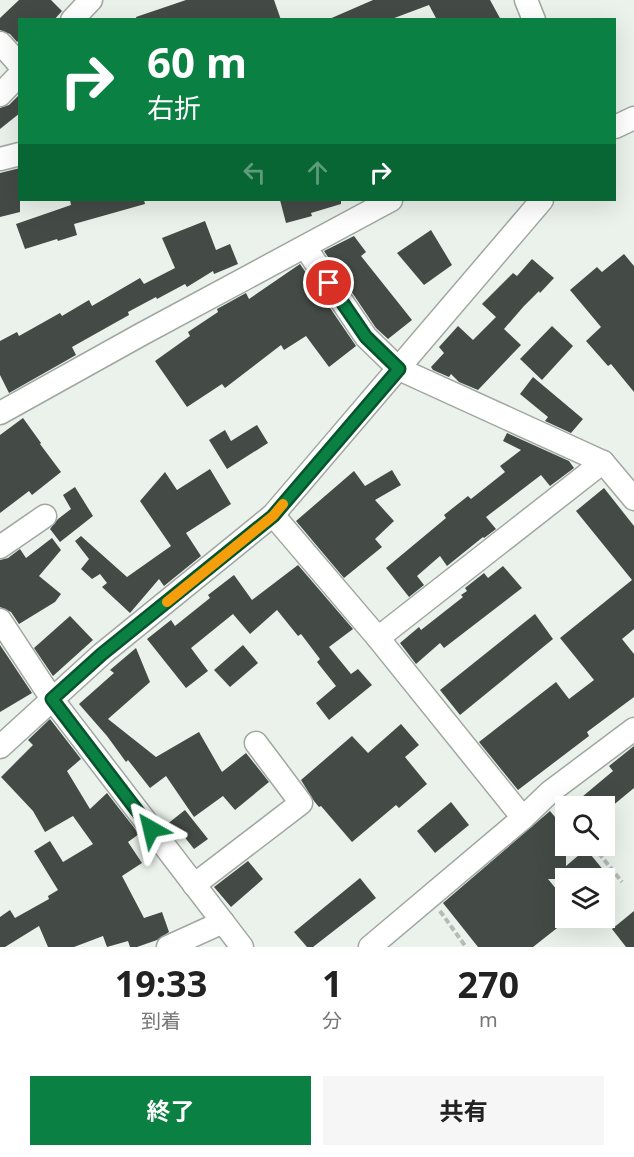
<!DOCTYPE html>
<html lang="ja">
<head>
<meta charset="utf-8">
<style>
	:root { --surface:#fff; --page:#f6f6f6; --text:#222; --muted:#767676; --accent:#0b8043 }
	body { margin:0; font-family:"Noto Sans","Noto Sans JP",sans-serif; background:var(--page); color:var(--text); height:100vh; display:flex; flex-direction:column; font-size:22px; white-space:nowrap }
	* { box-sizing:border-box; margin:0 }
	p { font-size:20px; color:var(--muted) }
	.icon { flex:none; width:33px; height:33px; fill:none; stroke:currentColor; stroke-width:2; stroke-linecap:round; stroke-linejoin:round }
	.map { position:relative; height:947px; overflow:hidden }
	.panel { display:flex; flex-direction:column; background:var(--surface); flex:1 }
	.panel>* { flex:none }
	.banner { position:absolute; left:18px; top:18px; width:598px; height:183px; border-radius:0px; box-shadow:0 6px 24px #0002; background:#0b8043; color:#fff; overflow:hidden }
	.fabs { position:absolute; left:555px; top:796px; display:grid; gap:12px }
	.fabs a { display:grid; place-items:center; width:60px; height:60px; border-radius:0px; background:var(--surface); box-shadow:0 6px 24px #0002; font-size:30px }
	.pin { position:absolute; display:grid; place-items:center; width:51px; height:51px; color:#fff; margin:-26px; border:3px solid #fff; border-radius:50%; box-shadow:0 2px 6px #0007 }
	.me { position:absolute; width:66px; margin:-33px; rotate:323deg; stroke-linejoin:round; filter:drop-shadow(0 0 4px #0008) }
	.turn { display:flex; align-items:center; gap:21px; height:126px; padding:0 30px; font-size:27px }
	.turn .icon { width:78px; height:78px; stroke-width:2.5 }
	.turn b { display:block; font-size:42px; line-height:51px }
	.lanes { display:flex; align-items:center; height:57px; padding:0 30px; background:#0003; justify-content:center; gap:30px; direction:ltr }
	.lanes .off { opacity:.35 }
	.eta { display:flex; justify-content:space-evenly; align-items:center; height:102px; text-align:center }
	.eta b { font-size:36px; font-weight:700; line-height:42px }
	.primary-button { display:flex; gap:12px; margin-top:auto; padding:12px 30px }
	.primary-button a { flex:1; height:69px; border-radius:0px; background:var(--accent); color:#fff; font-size:24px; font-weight:700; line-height:69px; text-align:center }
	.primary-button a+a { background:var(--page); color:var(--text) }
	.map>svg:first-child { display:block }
	.building { fill:#444b46 }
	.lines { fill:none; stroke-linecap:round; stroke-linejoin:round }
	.minor-casing { stroke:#a0a7a1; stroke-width:25 }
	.path { stroke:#b4bbb5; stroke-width:4; stroke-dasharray:6 3; stroke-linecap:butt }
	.minor { stroke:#fff; stroke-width:22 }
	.route-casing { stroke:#07532c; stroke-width:15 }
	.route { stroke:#0b8043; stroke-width:10 }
	.slow { stroke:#f59e0b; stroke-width:10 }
</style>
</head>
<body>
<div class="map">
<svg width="634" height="947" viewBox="0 0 634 947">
	<rect width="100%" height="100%" fill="#eaf2eb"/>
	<g class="building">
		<path d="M19,0H51L62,11L54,20H20V39L17,42L10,34L0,30V18Z"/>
		<path d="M186,0H274L281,20H137L136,17Z"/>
		<path d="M373,0H490L501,20H437L429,5L389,20H327Z"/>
		<path d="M20,94V113L0,129V108L9,105Z"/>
		<path d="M20,168V212L0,217V173Z"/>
		<path d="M70,200H144L145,204L74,224L77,235L58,241L57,239L25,249L16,224L71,205Z"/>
		<path d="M280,200H341V204L311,213L312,216L286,223Z"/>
		<path d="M205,221L216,250L230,244L238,264L214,274L213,271L187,287L185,284L157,299L156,297L128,312L129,315L72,347L76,355L9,393L0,375V341L17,332L19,336L60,313L62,316L89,300L92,306L140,278L144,284L175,268L162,238Z"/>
		<path d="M431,230L452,265L424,285L397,253Z"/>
		<path d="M354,236L366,252L361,256L412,320L388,339L376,328L324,251Z"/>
		<path d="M624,254L634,266V392L611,364L608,366L586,341L601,327L570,290L597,267L602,272Z"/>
		<path d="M532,259L554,278L540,293L539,291L524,306L504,329L521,345L478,390L459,382L451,374L449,377L433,370L431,367L444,353L439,347L458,326L473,340L496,317L482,304L513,273L517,276Z"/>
		<path d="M300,264L356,346L329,367L306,336L284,350L281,345L225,388L222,384L187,407L155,361L190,336L188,332L218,312L217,309L246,293L249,299Z"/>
		<path d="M552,326L573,346L542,380L520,359Z"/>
		<path d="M533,377L583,419L571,433L545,421L548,417L520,394Z"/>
		<path d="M23,418L41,443L40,444L61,472L32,495L29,491L0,513V435Z"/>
		<path d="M257,425L268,443L227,469L209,440L225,430L231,441Z"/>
		<path d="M507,433L569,461L574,468L550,486L541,475L486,517L496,529L484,538L483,537L447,566L440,556L417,576L424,585L409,597L386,568L446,518L444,515L468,496L471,499L505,472L500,466L521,450L503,441Z"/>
		<path d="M210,469L231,504L186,533L201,556L164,586L159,579L130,613L102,587L107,583L100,574L92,579L81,569L89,559L75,541L81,536L127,577L171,546L140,501L165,472L177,490Z"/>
		<path d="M392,470L401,485L375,500L394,521L375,539L382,547L344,578L296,521L354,471L365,486Z"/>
		<path d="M75,487L93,516L60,542L50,529L58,519L71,509L63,495Z"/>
		<path d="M604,488L634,526V629L622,639L634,654V697L587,732L589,736L518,790L479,742L556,682L569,699L594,680L560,638L632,580L576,511Z"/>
		<path d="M52,538L61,550L39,576L61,594L55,602L19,624L11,612L0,607V560L8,558L20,549L26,558Z"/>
		<path d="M298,565L353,629L329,647L351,674L358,669L372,685L329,720L316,703L336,686L317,662L320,659L301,634L298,636L277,610L250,634L233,614L191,648L208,671L186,688L147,639L171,620L175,626L210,598L208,595L234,575L252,600Z"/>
		<path d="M503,566L522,588L444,648L440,643L416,664L400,643L419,627L421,630L463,597L461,595L467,591L465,588L484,573L488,578Z"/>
		<path d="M535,614L553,639L460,715L440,690Z"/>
		<path d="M70,616L93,640L53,676L34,648Z"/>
		<path d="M0,645L32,693L0,712Z"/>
		<path d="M243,645L258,663L230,687L214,670Z"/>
		<path d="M136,648L150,682L108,719L156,757L199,732L222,772L246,753L269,782L235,810L223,796L194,817L166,776L150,788L128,760L126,762L107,736L79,704L114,673L110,670Z"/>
		<path d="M50,719L81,759L67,771L90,809L107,793L139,834L128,842L142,863L122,876L144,918L162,912L169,932L157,940L137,947H130L128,941L107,947L103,936L74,947H48L39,926L5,947H0V917L10,910L15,918L49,899L48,896L58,890L34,851L50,841L63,862L93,844L73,816L45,832L33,811L1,777L33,745L28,740Z"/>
		<path d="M401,724L419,745L405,757L427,784L399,808L396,805L352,842L321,806L319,807L314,801L301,780L352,736L368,753Z"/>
		<path d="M634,746V788L611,807H570L613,771L609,766Z"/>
		<path d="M451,802L469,825L435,853L417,831Z"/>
		<path d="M185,810L208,839L194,849L183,835L177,840L166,825Z"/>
		<path d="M550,811L566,830V866L586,849L605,872L597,879H548L566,901V921L533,947H478L443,903Z"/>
		<path d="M248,861L263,879L231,907L214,887Z"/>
		<path d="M360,878L376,898L313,947H307L294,932Z"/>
		<path d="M634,911V947H626L612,929Z"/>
	</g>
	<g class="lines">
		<defs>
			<g id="minor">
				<path d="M526,0L534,20"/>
				<path d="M72,20L91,0"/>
				<path d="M0,43L20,65"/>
				<path d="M0,95L20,74"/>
				<path d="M615,127L634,118"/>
				<path d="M0,159L20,154"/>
				<path d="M305,247L366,337L399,369L603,462L634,499"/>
				<path d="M0,413L142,334L391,200"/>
				<path d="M273,515L378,638L523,818"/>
				<path d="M0,547L45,516"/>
				<path d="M0,620L52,699L242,947"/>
				<path d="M378,638L603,462"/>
				<path d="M0,747L102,654L273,515L542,200"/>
				<path d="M194,885L301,803L256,743"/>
				<path d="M168,947L223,922"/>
				<path d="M370,947L523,818L550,792L634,729"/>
			</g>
		</defs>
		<use href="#minor" class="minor-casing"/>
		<g class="path">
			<path d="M593,846L622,882"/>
			<path d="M440,911L466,947"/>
		</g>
		<use href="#minor" class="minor"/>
	</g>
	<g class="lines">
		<defs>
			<path id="route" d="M151,829L52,699L102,654L273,516L399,369L366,337L329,283"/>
		</defs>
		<use href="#route" class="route-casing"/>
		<use href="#route" class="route"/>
		<path class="slow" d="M167,602L273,516L283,504"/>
	</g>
</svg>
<div class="fabs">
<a><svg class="icon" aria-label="search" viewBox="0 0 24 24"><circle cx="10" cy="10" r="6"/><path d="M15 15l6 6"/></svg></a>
<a><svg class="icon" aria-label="layers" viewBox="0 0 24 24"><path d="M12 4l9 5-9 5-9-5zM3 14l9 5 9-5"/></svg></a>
</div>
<div class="pin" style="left:329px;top:283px;background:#d93025"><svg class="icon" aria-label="arrive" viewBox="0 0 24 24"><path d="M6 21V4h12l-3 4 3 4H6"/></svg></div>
<svg class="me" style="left:151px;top:829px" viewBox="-20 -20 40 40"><path d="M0-17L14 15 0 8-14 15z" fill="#0b8043" stroke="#fff" stroke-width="4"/></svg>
<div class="banner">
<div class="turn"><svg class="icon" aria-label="right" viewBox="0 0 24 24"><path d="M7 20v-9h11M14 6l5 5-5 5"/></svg><div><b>60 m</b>右折</div></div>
<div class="lanes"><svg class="icon off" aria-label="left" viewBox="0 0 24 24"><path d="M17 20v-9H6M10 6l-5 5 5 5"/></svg><svg class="icon off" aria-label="ahead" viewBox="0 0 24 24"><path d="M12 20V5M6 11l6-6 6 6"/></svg><svg class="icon" aria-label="right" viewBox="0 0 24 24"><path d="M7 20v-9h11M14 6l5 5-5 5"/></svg></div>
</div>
</div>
<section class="panel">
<div class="eta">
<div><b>19:33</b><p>到着</p></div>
<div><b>1</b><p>分</p></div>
<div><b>270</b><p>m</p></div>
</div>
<div class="primary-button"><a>終了</a><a>共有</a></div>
</section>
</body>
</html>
